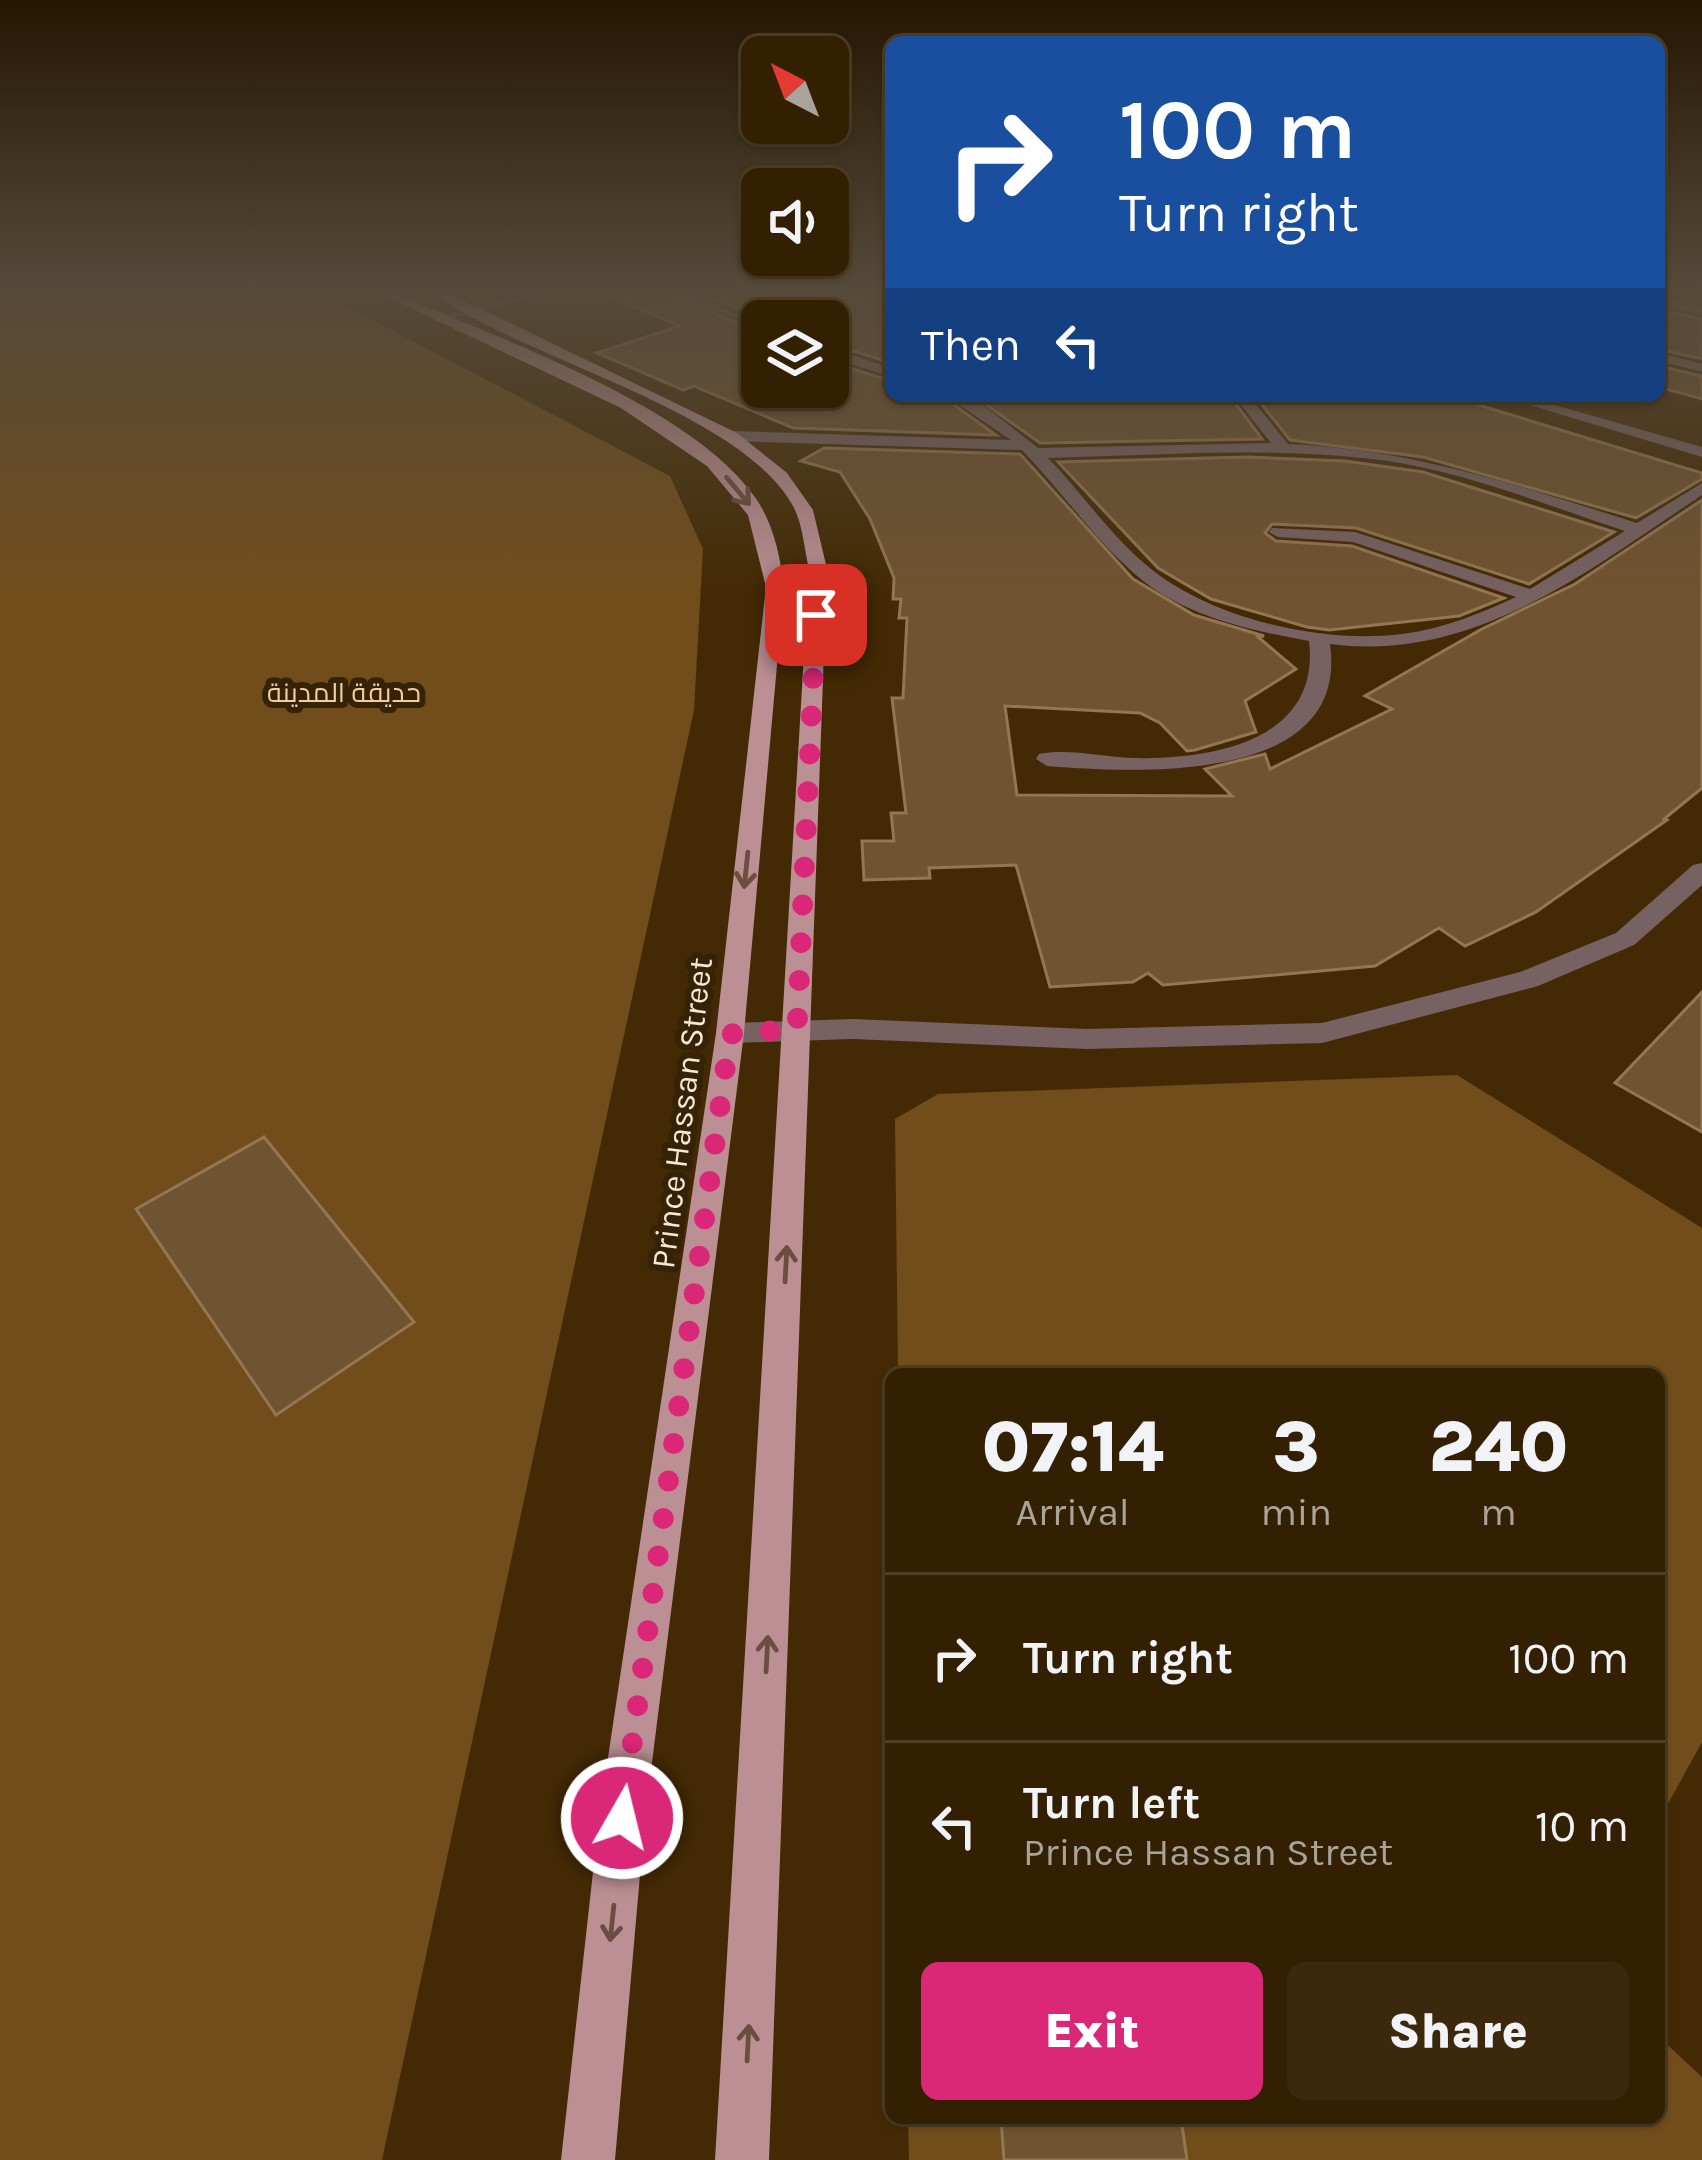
<!DOCTYPE html>
<html lang="en">
<head>
<meta charset="utf-8">
<style>
	:root { --surface:#332003; --page:#3b280d; --text:#f1f3f6; --muted:#a9a39a; --line:#4e3e25; --accent:#db2777 }
	body { margin:0; font-family:Karla,Cairo,sans-serif; background:var(--page); color:var(--text); height:100vh; display:flex; flex-direction:column; font-size:45px; white-space:nowrap }
	* { box-sizing:border-box; margin:0 }
	p { font-size:39px; color:var(--muted) }
	.icon { flex:none; width:66px; height:66px; fill:none; stroke:currentColor; stroke-width:2; stroke-linecap:round; stroke-linejoin:round }
	.map { position:relative; flex:1; overflow:hidden }
	.details { position:absolute; left:885px; top:1368px; width:780px; height:756px; display:flex; flex-direction:column; background:var(--surface); border-radius:18px; box-shadow:0 3px 9px #0004,0 0 0 3px var(--line) }
	.details>* { flex:none }
	.banner { position:absolute; left:885px; top:36px; width:780px; height:366px; border-radius:18px; box-shadow:0 3px 9px #0004,0 0 0 3px var(--line); background:#1a4fa0; color:#fff; overflow:hidden }
	.needle { width:78px; rotate:318deg }
	.controls { position:absolute; left:741px; top:36px; display:grid; gap:24px }
	.controls a { display:grid; place-items:center; width:108px; height:108px; border-radius:18px; background:var(--surface); box-shadow:0 3px 9px #0004,0 0 0 3px var(--line); font-size:60px }
	.pin { position:absolute; display:grid; place-items:center; width:102px; height:102px; color:#fff; margin:-51px; border-radius:24px; box-shadow:0 6px 18px #0006 }
	.me { position:absolute; width:132px; margin:-66px; rotate:8deg; stroke-linejoin:round; filter:drop-shadow(0 0 9px #0008) }
	.turn { display:flex; align-items:center; gap:42px; height:252px; padding:0 36px; font-size:54px }
	.turn .icon { width:156px; height:156px; stroke-width:2.5 }
	.turn b { display:block; font-size:84px; line-height:102px }
	.then { display:flex; align-items:center; height:114px; padding:0 36px; background:#0003; gap:24px; font-size:45px }
	.eta { display:flex; justify-content:space-evenly; align-items:center; height:204px; text-align:center }
	.eta b { font-size:72px; font-weight:800; line-height:84px }
	.cta { display:flex; gap:24px; margin-top:auto; padding:24px 36px }
	.cta a { flex:1; height:138px; border-radius:18px; background:var(--accent); color:#fff; font-size:48px; font-weight:800; line-height:138px; text-align:center }
	.cta a+a { background:var(--page); color:var(--text) }
	ul { padding:0; list-style:none }
	li { display:flex; align-items:center; gap:36px; height:168px; padding:0 36px; border-top:3px solid var(--line) }
	li div { flex:1 }
	li b { display:block; font-size:45px }
	li em { font-style:normal }
	.map>svg:first-child { display:block }
	.green { fill:#714d1b }
	.building { fill:#705330; stroke:#947652; stroke-width:3 }
	.lines { fill:none; stroke-linecap:round; stroke-linejoin:round }
	.street { fill:#776163; fill-rule:evenodd }
	.primary { fill:#bb8f94; fill-rule:evenodd }
	.oneway { stroke:#6b4e3f }
	.route { stroke:#db2777; stroke-width:21; stroke-dasharray:0 37.8 }
	.labels { text-anchor:middle; stroke-width:12; stroke-linejoin:round; paint-order:stroke }
	.far-park-label { font-size:27px; fill:#f3cea3; stroke:#362206 }
	.street-label { font-size:33px; fill:#f9e8d5; stroke:#362206 }
</style>
</head>
<body>
<div class="map">
<svg width="1702" height="2160" viewBox="0 0 1702 2160">
	<rect width="100%" height="100%" fill="#442a04"/>
	<g class="green">
		<path d="M0,292H319L670,476L703,549L694,710L382,2160H0Z"/>
		<path d="M1457,1075L1702,1228V1742L1659,1820V1374H898L895,1119L938,1094Z"/>
		<path d="M1659,2037L1702,2077V2160H909L908,2118H1659Z"/>
	</g>
	<g class="building">
		<path d="M600,292H663L762,333V387H828V361L891,381V396H942L996,435L793,428L694,386L683,390L597,353L680,326Z"/>
		<path d="M693,292H843L757,314Z"/>
		<path d="M879,292H891V363L828,343V321H795Z"/>
		<path d="M1659,310L1702,319V359L1659,349Z"/>
		<path d="M1659,366L1702,376V399L1659,387Z"/>
		<path d="M974,396H1230L1262,439L1040,443Z"/>
		<path d="M1255,396H1449L1702,473V479L1636,518L1423,457L1290,440Z"/>
		<path d="M824,448L1020,454L1133,579L1194,615L1264,636L1258,637L1296,669L1245,701L1256,732L1195,750L1187,751L1160,723L1140,713L1005,706L1017,795L1232,796L1205,769L1265,754L1270,769L1392,709L1365,696L1480,630L1575,584L1702,500V788L1664,819L1667,820L1536,912L1465,946L1439,928L1375,966L1163,985L1148,973L1133,982L1050,987L1016,865L929,868L930,878L864,880L862,841H894L891,813H906L892,698H903L907,618H899L901,599H893L894,578L870,519L840,472L801,461Z"/>
		<path d="M1248,457L1345,461L1423,472L1614,532L1529,584L1356,528L1272,524L1265,533L1276,541L1352,546L1504,598L1459,616L1329,630L1307,627L1211,599L1158,568L1058,462Z"/>
		<path d="M1702,992V1132L1615,1083Z"/>
		<path d="M264,1137L414,1322L276,1415L136,1209Z"/>
		<path d="M1001,2118H1181L1187,2160H1004Z"/>
	</g>
	<g class="lines">
		<g class="street">
			<path d="M535,292H555L438,322L432,318Z"/>
			<path d="M667,292C699,291 725,315 757,319C786,322 838,290 875,292L780,321H762V329Z"/>
			<path d="M1659,297L1702,307V315L1659,305Z"/>
			<path d="M828,347L891,368V377L828,356Z"/>
			<path d="M1659,353L1702,364V372L1659,361Z"/>
			<path d="M946,396H964L986,407L1038,448L1271,443L1234,396H1249L1288,444C1411,449 1521,486 1637,523L1702,483V495C1589,570 1474,663 1330,644C1350,786 1135,773 1047,766L1036,759L1039,754C1068,748 1103,757 1133,758C1212,760 1321,741 1309,641C1249,630 1183,616 1136,575C1093,538 1061,490 1022,450L731,441L723,436L731,431L1011,440ZM1199,453C1264,452 1329,452 1394,462C1473,475 1549,506 1625,531L1530,589L1355,532L1272,528L1269,532L1278,537L1353,542L1516,597C1479,614 1443,629 1402,634C1324,644 1218,620 1155,572C1114,541 1084,495 1048,458Z"/>
			<path d="M1500,396H1523L1702,447V457Z"/>
			<path d="M1702,863V885L1634,945L1538,986L1322,1043L1087,1049L853,1039L730,1043L716,1033L730,1023L853,1019L1087,1029L1322,1023L1520,972L1616,933L1693,865Z"/>
		</g>
		<g class="primary">
			<path d="M377,292H392C496,338 693,405 757,500C774,526 780,556 784,587L744,1033L645,1818L615,2160H561L599,1818L716,1033L766,587L748,515L707,466L621,408Z"/>
			<path d="M431,292H446L737,433L787,473L813,510L827,569L769,2160H715L809,569C804,549 803,524 793,506C739,409 522,359 431,292Z"/>
		</g>
	</g>
	<defs><path id="oneway-shaft" d="M-6 0H5M1.5-3L5.5 0L1.5 3" fill="none" stroke-width="1.6" stroke-linecap="round" stroke-linejoin="round" transform="scale(3)"/></defs>
	<g class="oneway">
		<use href="#oneway-shaft" transform="translate(738 491) rotate(50)"/>
		<use href="#oneway-shaft" transform="translate(746 870) rotate(96)"/>
		<use href="#oneway-shaft" transform="translate(786 1264) rotate(-87)"/>
		<use href="#oneway-shaft" transform="translate(767 1654) rotate(-87)"/>
		<use href="#oneway-shaft" transform="translate(612 1923) rotate(96)"/>
		<use href="#oneway-shaft" transform="translate(748 2043) rotate(-87)"/>
	</g>
	<linearGradient id="sky" x2="0" y2="1"><stop stop-color="#251702"/><stop offset="0.49" stop-color="#564a3a"/><stop offset="1" stop-color="#564a3a" stop-opacity="0"/></linearGradient>
	<rect width="1702" height="594" fill="url(#sky)"/>
	<g class="lines">
		<path class="route" d="M622,1818L730,1034L797,1029L816,615"/>
	</g>
	<g class="labels">
		<g class="far-park-label">
			<text x="344" y="702">حديقة المدينة</text>
		</g>
		<g class="street-label">
			<text transform="translate(681 1113) rotate(-83)" y="12">Prince Hassan Street</text>
		</g>
	</g>
</svg>
<div class="controls">
<a><svg class="needle" viewBox="-14 -14 28 28"><path d="M0-13l5 13h-10z" fill="#e53935"/><path d="M0 13l5-13h-10z" fill="#a9a39a"/></svg></a>
<a><svg class="icon" aria-label="sound" viewBox="0 0 24 24"><path d="M4 9h4l5-4v14l-5-4H4zM17 9q2 3 0 6"/></svg></a>
<a><svg class="icon" aria-label="layers" viewBox="0 0 24 24"><path d="M12 4l9 5-9 5-9-5zM3 14l9 5 9-5"/></svg></a>
</div>
<div class="pin" style="left:816px;top:615px;background:#d93025"><svg class="icon" aria-label="arrive" viewBox="0 0 24 24"><path d="M6 21V4h12l-3 4 3 4H6"/></svg></div>
<svg class="me" style="left:622px;top:1818px" viewBox="-20 -20 40 40"><circle r="17" fill="#db2777" stroke="#fff" stroke-width="3"/><path d="M0-11L8 9 0 5-8 9z" fill="#fff"/></svg>
<div class="banner">
<div class="turn"><svg class="icon" aria-label="right" viewBox="0 0 24 24"><path d="M7 20v-9h11M14 6l5 5-5 5"/></svg><div><b>100 m</b>Turn right</div></div>
<div class="then">Then<svg class="icon" aria-label="left" viewBox="0 0 24 24"><path d="M17 20v-9H6M10 6l-5 5 5 5"/></svg></div>
</div>
<section class="details">
<div class="eta">
<div><b>07:14</b><p>Arrival</p></div>
<div><b>3</b><p>min</p></div>
<div><b>240</b><p>m</p></div>
</div>
<ul>
<li><svg class="icon" aria-label="right" viewBox="0 0 24 24"><path d="M7 20v-9h11M14 6l5 5-5 5"/></svg><div><b>Turn right</b></div><em>100 m</em></li>
<li><svg class="icon" aria-label="left" viewBox="0 0 24 24"><path d="M17 20v-9H6M10 6l-5 5 5 5"/></svg><div><b>Turn left</b><p>Prince Hassan Street</p></div><em>10 m</em></li>
</ul>
<div class="cta"><a>Exit</a><a>Share</a></div>
</section>
</div>
</body>
</html>
